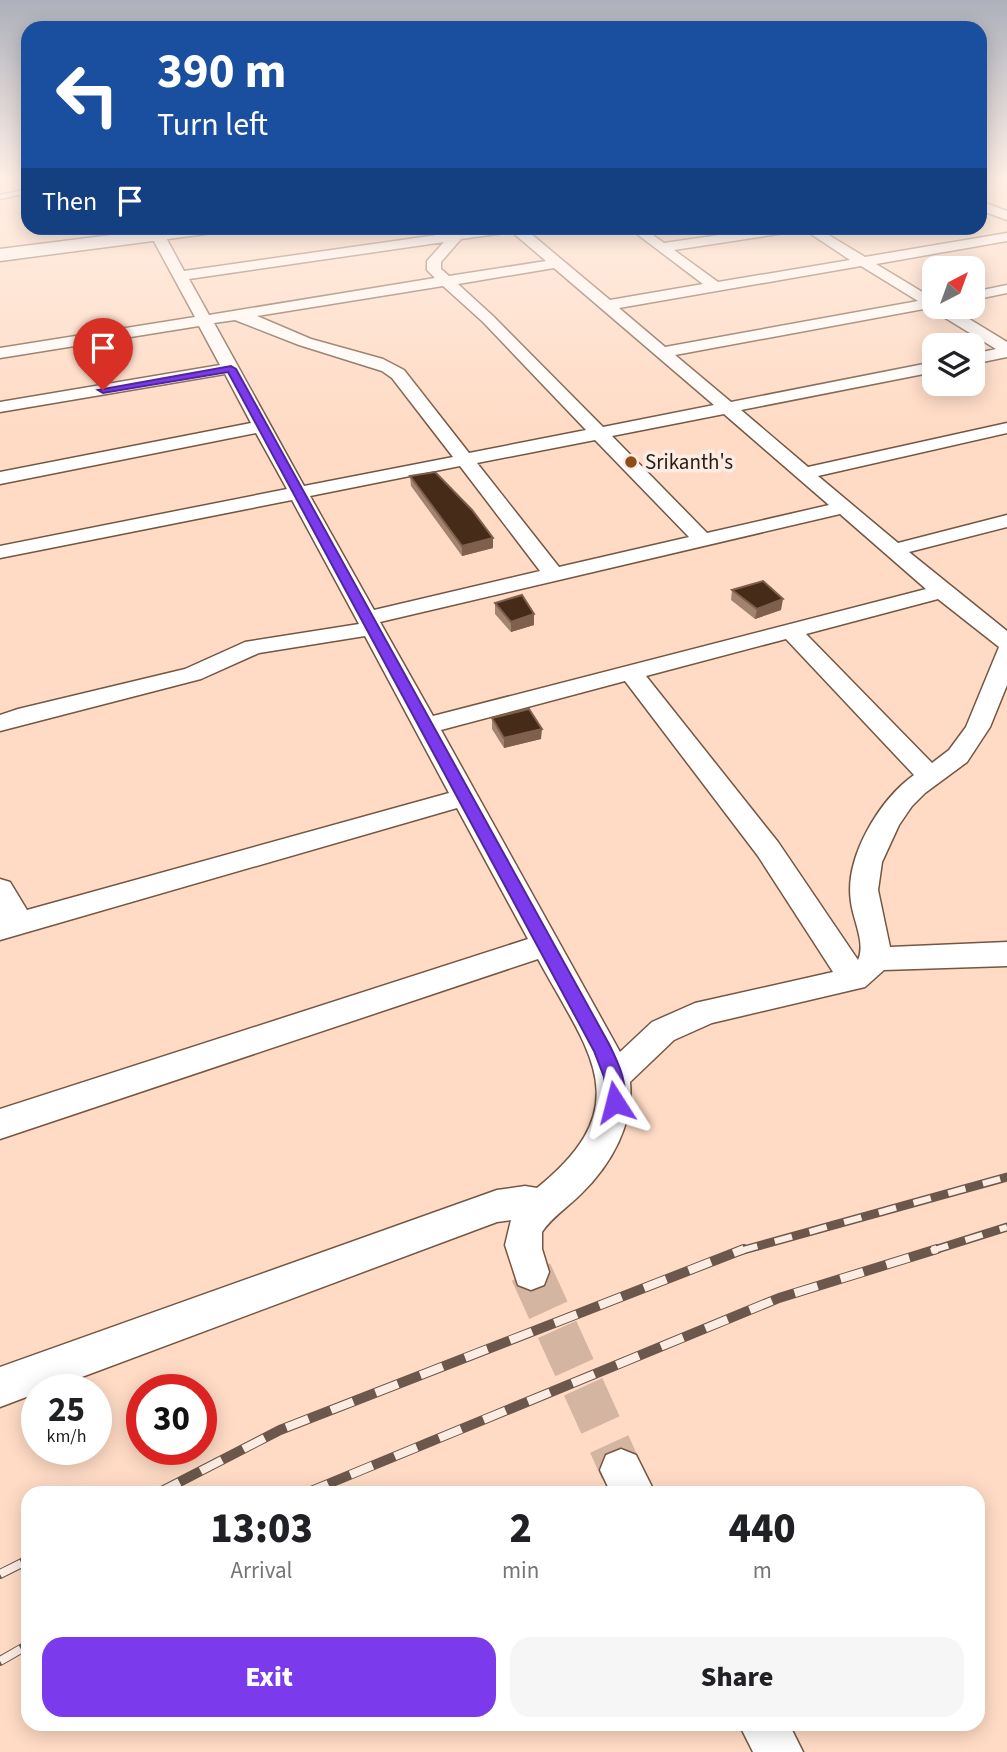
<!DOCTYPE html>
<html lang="en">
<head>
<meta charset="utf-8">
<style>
	:root { --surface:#fff; --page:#f6f6f6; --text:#202124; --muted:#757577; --accent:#7c3aed }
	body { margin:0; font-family:"Source Sans 3",sans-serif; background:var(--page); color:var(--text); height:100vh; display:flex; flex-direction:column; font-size:26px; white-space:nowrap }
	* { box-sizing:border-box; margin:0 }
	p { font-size:23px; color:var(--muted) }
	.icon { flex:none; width:38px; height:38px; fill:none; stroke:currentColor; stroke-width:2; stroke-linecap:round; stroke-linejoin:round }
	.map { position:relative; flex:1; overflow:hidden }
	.panel { position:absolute; left:21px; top:1486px; width:964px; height:245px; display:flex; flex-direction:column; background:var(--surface); border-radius:21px; box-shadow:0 4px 18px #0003 }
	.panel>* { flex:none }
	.banner { position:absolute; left:21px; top:21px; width:966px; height:214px; border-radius:21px; box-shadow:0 4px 18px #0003; background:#1a4fa0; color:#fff; overflow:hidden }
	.needle { width:46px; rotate:41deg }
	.buttons { position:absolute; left:922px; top:256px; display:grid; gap:14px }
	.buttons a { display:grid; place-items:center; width:63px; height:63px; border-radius:14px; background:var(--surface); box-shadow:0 4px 18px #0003; font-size:35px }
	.speed { position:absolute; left:21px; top:1374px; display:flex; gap:14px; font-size:35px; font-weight:700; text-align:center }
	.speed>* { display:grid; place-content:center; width:91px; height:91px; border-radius:50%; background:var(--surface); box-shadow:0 4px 18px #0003; line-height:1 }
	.speed small { font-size:18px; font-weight:400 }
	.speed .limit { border:10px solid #d22; background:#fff; color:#111 }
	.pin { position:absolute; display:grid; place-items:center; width:60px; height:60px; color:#fff; margin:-72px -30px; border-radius:50% 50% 50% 0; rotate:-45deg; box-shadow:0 0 7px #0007 }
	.pin .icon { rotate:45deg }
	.me { position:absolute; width:77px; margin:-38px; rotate:351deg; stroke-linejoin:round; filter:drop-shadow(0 0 5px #0008) }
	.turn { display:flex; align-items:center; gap:24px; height:147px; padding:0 21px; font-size:32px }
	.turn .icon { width:91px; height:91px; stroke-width:2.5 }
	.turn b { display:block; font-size:49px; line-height:60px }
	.then { display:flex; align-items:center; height:66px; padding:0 21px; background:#0003; gap:14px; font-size:26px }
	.eta { display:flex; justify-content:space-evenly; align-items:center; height:119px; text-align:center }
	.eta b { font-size:42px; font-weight:800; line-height:49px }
	.primary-button { display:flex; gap:14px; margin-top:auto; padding:14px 21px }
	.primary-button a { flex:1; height:80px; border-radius:21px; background:var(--accent); color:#fff; font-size:28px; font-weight:800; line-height:80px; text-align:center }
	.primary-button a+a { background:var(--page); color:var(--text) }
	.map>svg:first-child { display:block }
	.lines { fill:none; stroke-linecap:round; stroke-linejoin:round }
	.street-tunnel { stroke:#d4b5a1; stroke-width:42; stroke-dasharray:42 21; stroke-linecap:butt }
	.lane-casing { stroke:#745643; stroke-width:3 }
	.street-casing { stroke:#745643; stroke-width:3 }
	.secondary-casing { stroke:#745643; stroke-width:3 }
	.lane { fill:#fff; fill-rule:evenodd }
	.street { fill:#fff; fill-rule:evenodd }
	.secondary { fill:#fff; fill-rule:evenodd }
	.rail-far1-casing { stroke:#6b574b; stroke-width:9 }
	.rail-casing { stroke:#6b574b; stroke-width:10 }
	.rail-far1 { stroke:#fcede4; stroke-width:6; stroke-dasharray:18; stroke-linecap:butt }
	.rail { stroke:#fcede4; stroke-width:8; stroke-dasharray:24; stroke-linecap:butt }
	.wall { fill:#a2836f }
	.shaded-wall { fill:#7e604d }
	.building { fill:#462b19; stroke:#7e604d; stroke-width:2 }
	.route { fill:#7c3aed; stroke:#51269a; stroke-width:2 }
	.poi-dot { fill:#8d4c18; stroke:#fcede4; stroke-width:2.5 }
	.labels { text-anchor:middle; stroke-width:7; stroke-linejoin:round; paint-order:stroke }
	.far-poi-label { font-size:21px; fill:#281b13; stroke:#fcede4; text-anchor:start }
</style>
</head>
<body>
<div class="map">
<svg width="1007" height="1752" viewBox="0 0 1007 1752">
	<rect width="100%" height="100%" fill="#ffdbc5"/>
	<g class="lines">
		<path class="street-tunnel" d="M531,1272L621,1470"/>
		<defs>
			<path id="lane" d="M28,189V193L0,199V195Z"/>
			<g id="street">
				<path d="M980,201L1007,211V220L980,210Z"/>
				<path d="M486,228H524L610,300L703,284L629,228H643L664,243L767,228H798L791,232L674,250L718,282L850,260L802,228H817L865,257L1007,233V241L876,264L934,299V306H948L1007,342V357L973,364V354L996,349L929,308L675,355L731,402L934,362V372L741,410L808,467L1007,423V433L818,476L898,543L1007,515V527L909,552L1007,631V685L990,727L967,762L925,793L912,806L899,825L882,862L878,890L890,947L1007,942V966L884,970L865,987L712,1023L674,1040L630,1082C634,1124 611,1165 581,1194C568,1207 552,1217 542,1232V1249L549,1272L544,1285L531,1290L518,1285L505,1245L511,1220L497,1222L47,1390H37V1393L0,1407V1367L497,1190L525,1186L537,1188C640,1105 589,1053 538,959L0,1139V1109L528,939L457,808L0,940V879L10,882L27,910L449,793L365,636L259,653L201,679L0,731V715L18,709L185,669L245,642L359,624L292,500L0,558V546L287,489L256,433L0,484V472L251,423L225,374L0,412V402L220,365L199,326L0,358V348L195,317L150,234L157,230L164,234L184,271ZM512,232L546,261L449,276L441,269V262L461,239ZM444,242L427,261V270L435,278L209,315L189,279ZM861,266L918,301L665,347L619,308ZM554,268L714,405L603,427L493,316L458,284ZM443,286L483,322L586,430L469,453L404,370L383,359L311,339L257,316ZM235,320L299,345L382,371L392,378L453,457L304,486L214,323ZM724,414L829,505L707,533L612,436ZM595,440L689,537L559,567L477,463ZM460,466L540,571L374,610L310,496ZM840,514L926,589L433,716L380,622ZM938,599L999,647L966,727L949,750L932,763L806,634ZM786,639L914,775C879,800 844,858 851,902C853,920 866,943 858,960L778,842L646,676ZM625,681L758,856L833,972L695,1003L652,1022L620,1052L441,730Z"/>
				<path d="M1007,285V293L973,300V292Z"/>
				<path d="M621,1449L636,1455L655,1493H611L600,1470L606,1455Z"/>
				<path d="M739,1724H789L803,1752H753Z"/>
			</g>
			<path id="secondary" d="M167,228H215L206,234L0,261V249Z"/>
		</defs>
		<use href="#lane" class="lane-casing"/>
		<use href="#street" class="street-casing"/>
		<use href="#secondary" class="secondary-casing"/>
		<use href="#lane" class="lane"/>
		<use href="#street" class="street"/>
		<use href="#secondary" class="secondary"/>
		<defs>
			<g id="rail-far1">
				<path d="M740,1251L1007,1177"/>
				<path d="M931,1251L1007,1227"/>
			</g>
			<g id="rail">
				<path d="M158,1493L280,1430L744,1249"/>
				<path d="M306,1493L779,1298L937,1249"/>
				<path d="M0,1574L28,1560"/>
				<path d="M0,1661L28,1645"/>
			</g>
		</defs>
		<use href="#rail-far1" class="rail-far1-casing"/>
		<use href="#rail" class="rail-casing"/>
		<use href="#rail-far1" class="rail-far1"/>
		<use href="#rail" class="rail"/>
	</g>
	<g class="wall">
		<path d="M12,180H28L22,188Z"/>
		<path d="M410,476L493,538V548L462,556L411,486Z"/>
		<path d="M732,590L781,610L755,619L731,600Z"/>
		<path d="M495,603L534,614V625L511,632L495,614Z"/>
		<path d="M492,718L541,739L504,748L492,729Z"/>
	</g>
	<g class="shaded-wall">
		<path d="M20,180H28V187L22,188Z"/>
		<path d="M493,538V548L462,556V546Z"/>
		<path d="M783,599L781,610L755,619L757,609Z"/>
		<path d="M534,614V625L511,632V622Z"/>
		<path d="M542,729L541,739L504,748V738Z"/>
	</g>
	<g class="building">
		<path d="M435,472L472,510L493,538L462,546L410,476Z"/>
		<path d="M763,581L783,599L757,609L732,590Z"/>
		<path d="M522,595L534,614L511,622L495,603Z"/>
		<path d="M529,709L542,729L504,738L492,718Z"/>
	</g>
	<linearGradient id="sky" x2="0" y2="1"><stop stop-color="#adb0bb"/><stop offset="0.42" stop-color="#ffefe5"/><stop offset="1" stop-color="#ffefe5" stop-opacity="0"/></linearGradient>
	<rect width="1007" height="426" fill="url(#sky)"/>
	<path class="route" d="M231,366L236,369L609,1044C618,1062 631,1089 622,1108L615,1110L608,1108L604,1077L594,1051L228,372L103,393L98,390Z"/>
	<circle class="poi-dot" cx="631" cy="462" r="7"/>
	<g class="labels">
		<g class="far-poi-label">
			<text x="645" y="469">Srikanth's</text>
		</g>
	</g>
</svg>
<div class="buttons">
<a><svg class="needle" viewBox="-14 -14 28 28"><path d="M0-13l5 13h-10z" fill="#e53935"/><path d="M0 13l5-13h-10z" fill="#757577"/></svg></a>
<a><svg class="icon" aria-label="layers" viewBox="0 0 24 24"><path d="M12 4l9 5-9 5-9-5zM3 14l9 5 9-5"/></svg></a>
</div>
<div class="speed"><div>25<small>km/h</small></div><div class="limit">30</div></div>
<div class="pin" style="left:103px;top:390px;background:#d93025"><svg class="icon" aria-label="arrive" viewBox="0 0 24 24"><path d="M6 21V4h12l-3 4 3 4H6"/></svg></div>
<svg class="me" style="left:615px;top:1102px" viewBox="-20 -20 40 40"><path d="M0-17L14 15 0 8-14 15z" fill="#7c3aed" stroke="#fff" stroke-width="4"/></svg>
<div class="banner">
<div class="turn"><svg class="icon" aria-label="left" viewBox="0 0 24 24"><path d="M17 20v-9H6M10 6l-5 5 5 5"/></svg><div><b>390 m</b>Turn left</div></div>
<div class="then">Then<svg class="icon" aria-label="arrive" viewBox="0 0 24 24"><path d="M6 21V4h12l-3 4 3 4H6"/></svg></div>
</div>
<section class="panel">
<div class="eta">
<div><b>13:03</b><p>Arrival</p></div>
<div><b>2</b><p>min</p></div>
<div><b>440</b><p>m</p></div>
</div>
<div class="primary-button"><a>Exit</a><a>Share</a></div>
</section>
</div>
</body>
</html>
